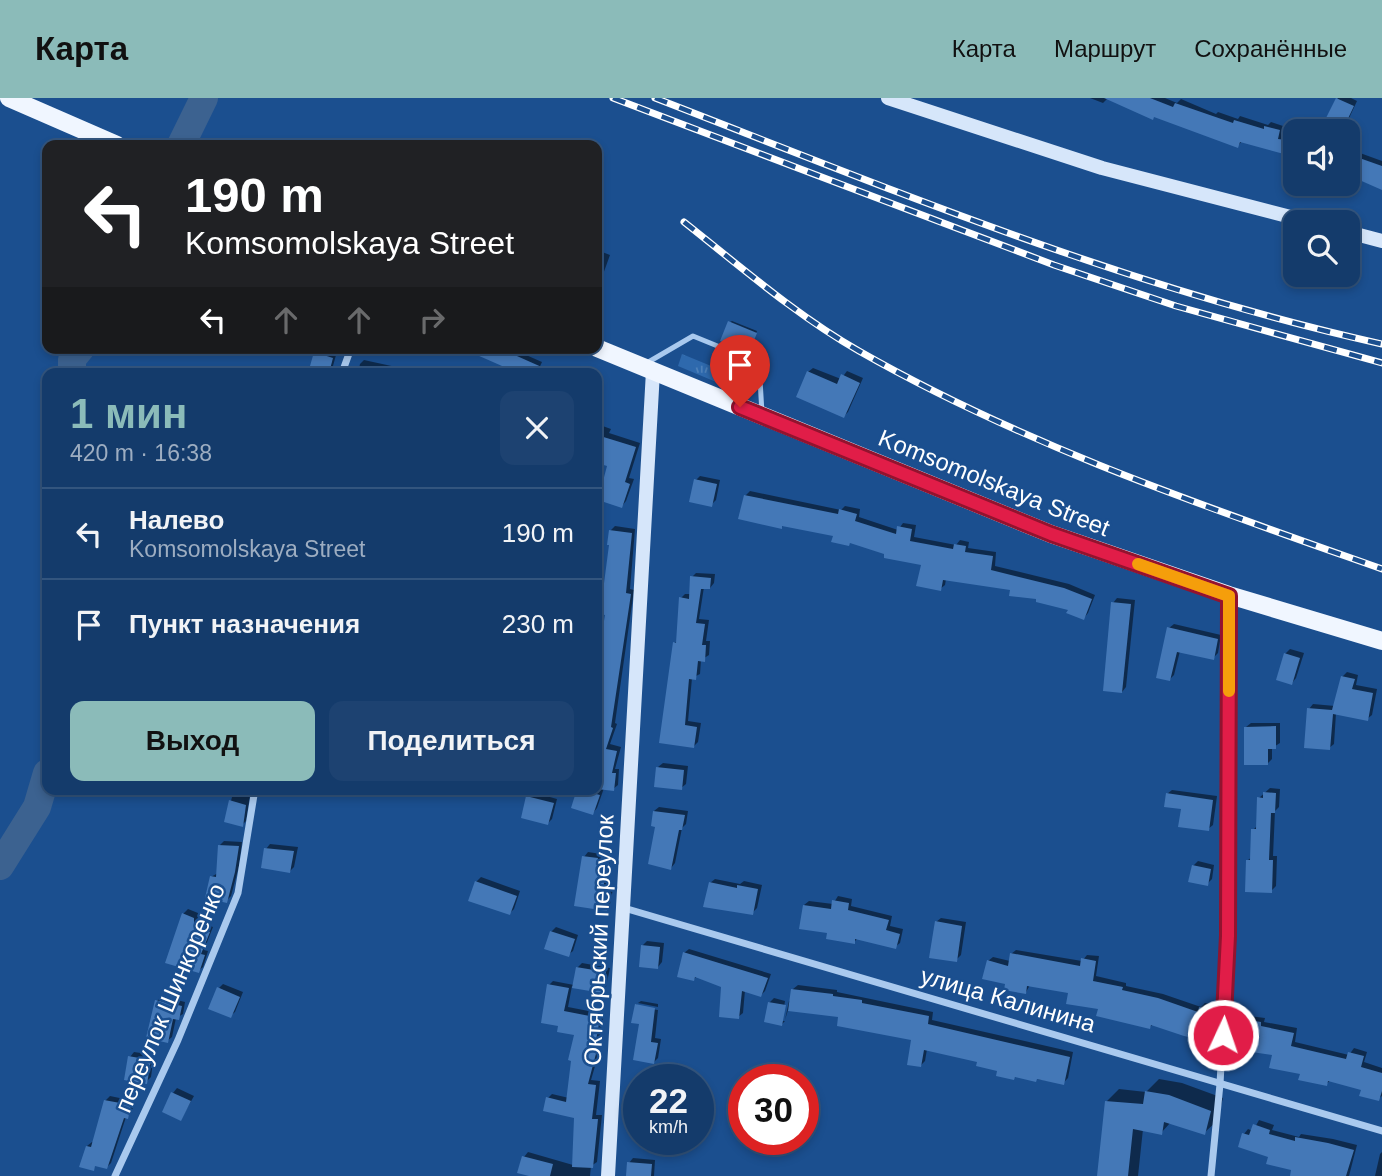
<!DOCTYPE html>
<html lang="ru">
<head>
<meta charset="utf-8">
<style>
	:root { --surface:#143b6b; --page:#1d4271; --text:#f1f3f6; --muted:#9dadc1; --line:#33557e; --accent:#8bbbb9 }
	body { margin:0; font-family:Helvetica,sans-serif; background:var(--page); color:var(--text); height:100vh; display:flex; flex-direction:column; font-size:26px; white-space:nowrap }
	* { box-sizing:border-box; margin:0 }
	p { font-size:23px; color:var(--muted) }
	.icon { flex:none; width:38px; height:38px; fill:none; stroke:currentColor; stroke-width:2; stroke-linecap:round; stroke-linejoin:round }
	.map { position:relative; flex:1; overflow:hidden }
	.sheet { position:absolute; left:42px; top:270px; width:560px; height:427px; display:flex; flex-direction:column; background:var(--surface); border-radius:14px; box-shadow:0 4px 10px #0003,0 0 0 2px var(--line) }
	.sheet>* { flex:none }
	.top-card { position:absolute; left:42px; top:42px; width:560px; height:214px; border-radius:14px; box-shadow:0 4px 10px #0003,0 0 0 2px var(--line); background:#202124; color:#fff; overflow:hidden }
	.fabs { position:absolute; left:1283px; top:21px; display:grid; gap:14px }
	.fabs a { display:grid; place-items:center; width:77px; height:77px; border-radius:14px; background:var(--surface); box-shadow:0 4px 10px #0003,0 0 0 2px var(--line); font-size:35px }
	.speed { position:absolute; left:623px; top:966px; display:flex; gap:14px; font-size:35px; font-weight:700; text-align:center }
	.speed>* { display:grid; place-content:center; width:91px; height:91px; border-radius:50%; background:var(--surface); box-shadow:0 4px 10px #0003,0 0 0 2px var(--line); line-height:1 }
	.speed small { font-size:18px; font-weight:400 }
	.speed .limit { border:10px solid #d22; background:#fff; color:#111 }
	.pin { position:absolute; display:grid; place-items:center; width:60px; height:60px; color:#fff; margin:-72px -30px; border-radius:50% 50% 50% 0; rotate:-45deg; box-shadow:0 0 7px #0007 }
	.pin .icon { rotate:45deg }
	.me { position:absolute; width:77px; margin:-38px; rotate:3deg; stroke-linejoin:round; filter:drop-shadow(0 0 5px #0008) }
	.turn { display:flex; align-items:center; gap:24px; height:147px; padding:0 28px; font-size:32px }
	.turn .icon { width:91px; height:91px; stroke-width:2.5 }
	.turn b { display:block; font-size:49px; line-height:60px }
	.lanes { display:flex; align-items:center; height:66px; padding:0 28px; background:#0003; justify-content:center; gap:35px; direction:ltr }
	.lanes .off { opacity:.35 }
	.round { display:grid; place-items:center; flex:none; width:74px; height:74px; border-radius:14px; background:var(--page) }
	.head { display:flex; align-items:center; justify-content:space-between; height:119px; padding:0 28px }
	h1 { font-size:42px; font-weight:800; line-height:52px; color:var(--accent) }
	.primary-button { display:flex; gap:14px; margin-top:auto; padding:14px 28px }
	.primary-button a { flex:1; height:80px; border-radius:14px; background:var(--accent); color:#111; font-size:28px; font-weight:800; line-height:80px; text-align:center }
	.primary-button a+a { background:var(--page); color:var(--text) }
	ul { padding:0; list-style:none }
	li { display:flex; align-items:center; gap:21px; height:91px; padding:0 28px; border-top:2px solid var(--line) }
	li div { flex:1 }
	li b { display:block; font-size:26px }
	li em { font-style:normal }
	header { display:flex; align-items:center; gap:42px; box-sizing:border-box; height:98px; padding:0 35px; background:var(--accent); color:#111 }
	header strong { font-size:33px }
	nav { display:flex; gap:38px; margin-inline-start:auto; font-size:24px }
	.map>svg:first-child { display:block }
	.grass { fill:url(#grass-tufts) }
	.shadow { fill:#0007 }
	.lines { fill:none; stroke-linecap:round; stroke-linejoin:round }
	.river { stroke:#3c6290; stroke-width:28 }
	.building { fill:#4478b7 }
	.lane { stroke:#a9c9ee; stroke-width:5 }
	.street { stroke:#a9c9ee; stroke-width:7 }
	.secondary { stroke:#d6e6fa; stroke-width:14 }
	.primary { stroke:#f0f6ff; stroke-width:18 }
	.rail-casing { stroke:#fff; stroke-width:7 }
	.rail { stroke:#1b4f8f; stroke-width:4.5; stroke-dasharray:13; stroke-linecap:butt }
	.route-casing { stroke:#92132f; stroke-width:18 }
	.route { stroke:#e11d48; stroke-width:12 }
	.slow { stroke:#f59e0b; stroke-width:12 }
	.labels { text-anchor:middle; stroke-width:5; stroke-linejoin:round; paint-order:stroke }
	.street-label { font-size:24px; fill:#fff; stroke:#1b4f8f }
</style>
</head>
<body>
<header>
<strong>Карта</strong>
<nav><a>Карта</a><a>Маршрут</a><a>Сохранённые</a></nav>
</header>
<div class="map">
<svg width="1382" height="1078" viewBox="0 0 1382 1078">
	<defs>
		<pattern id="grass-tufts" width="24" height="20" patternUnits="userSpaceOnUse" patternTransform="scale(1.75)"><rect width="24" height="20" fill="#2e69ad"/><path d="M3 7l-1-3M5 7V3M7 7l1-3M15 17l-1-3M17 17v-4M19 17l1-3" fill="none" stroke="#4d80b9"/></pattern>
	</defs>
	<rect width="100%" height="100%" fill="#1b4f8f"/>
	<path class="grass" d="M682,256L745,282L740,294L678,268Z"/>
	<g class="shadow">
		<path d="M1090,0H1108L1103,5Z"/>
		<path d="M1108,0H1165L1177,5L1181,1L1216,16L1218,14L1238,21L1240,18L1268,27L1271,24L1283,28L1281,37L1295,39V62H1293L1294,56L1242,43L1238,48Z"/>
		<path d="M1338,0H1351L1357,3L1344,31L1346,33H1330L1334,24L1327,21Z"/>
		<path d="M1349,51L1382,63V90L1348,76V53Z"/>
		<path d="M597,143L600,144L597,152L610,157L601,182L597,186Z"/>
		<path d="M732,223L757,233L750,251L730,224Z"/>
		<path d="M317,250H338L331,275H310Z"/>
		<path d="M487,250H510L542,264L537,275Z"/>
		<path d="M719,252L745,263L744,265L743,266L717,256Z"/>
		<path d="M364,262L396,269L394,275H358L360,266Z"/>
		<path d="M813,270L841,281L847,273L863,280L848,314L844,318L808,274Z"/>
		<path d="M597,326L611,331L609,335L640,345L629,380L634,381L626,403L622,408L609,367L597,363Z"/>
		<path d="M700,378L720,382L716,402L711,407L696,382Z"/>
		<path d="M750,393L841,412L845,408L860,411L859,419L898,432L903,425L916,427L914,439L956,447L960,442L969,444L968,450L996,454L995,468L1069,486L1095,497L1088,515L1084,520L1070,511L1012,490L946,481L945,487L940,491L923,465L851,444L849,446L835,437L784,427L781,429L745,398Z"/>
		<path d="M615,428L635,431L630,491L634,492L615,625L617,626L610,646L621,649L615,671H619L618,687L613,691L604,690L597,710L593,715L574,708L579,691H597L599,664L597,663V585L607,516L610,433Z"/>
		<path d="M696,475L715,476L714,485L710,490L704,489L699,521L709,522L706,543H710L709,557L701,562L700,576L692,580L688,623L701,625L698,644L694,648L661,644L675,545L678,542L681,500L685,496H691L692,479Z"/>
		<path d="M1117,500L1135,502L1126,589L1122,594L1113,505Z"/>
		<path d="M1174,526L1221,537L1218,555L1213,560L1180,553L1174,577L1170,581L1169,530Z"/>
		<path d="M1290,551L1304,555L1296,580L1292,585L1285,556Z"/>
		<path d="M1347,574L1358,577L1356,587L1377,591L1372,617L1367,621L1336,615L1334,646L1329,650L1309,611L1313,606L1335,608L1342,579Z"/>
		<path d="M1251,625H1280V645L1272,650V661L1267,666L1246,629Z"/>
		<path d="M663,665L688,668L686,686L681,690L658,669Z"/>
		<path d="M1270,690L1280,691L1279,709L1275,713L1273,758H1277L1276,788L1271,793L1248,762L1252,759L1253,732L1258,727L1259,700Z"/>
		<path d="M234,691H251L246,723L242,727L226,723Z"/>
		<path d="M1172,692L1217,698L1213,727L1208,731L1182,710L1167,696Z"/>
		<path d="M532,694L557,701L552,721L548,725L528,699Z"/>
		<path d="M659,709L688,713L686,726L682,730L675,765L671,770L657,727L654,713Z"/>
		<path d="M224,743L242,744L239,768L231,798L226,803L211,779L218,775L220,747Z"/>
		<path d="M270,746L298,749L294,769L290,773L266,751Z"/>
		<path d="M588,754L601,756V761L610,762L607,790L613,791L610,806L606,811L584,759Z"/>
		<path d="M1198,763L1214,767L1212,781L1207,786L1193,768Z"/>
		<path d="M481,779L520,793L514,811L510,815L476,784Z"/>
		<path d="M715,781L740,786L744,783L762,787L757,810L752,815L710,785Z"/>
		<path d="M838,798L852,801L851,808L892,818L890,828L903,831L900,845L895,849L858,840L854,844L829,833L804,807L809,803L833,806Z"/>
		<path d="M188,811L198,815V823L213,829L204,852L208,853L203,869L198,873L183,816Z"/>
		<path d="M941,820L966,824L961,857L956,862L936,824Z"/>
		<path d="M556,829L578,837L573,853L568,857L551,834Z"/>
		<path d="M647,843L664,845L662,864L658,869L642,848Z"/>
		<path d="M689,851L771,876L765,893L761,897L745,892L743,915L738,919L723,888L697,878L694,881L684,855Z"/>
		<path d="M1016,852L1082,863L1087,857L1099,858L1096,878L1126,885V888L1163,896L1201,909L1205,905L1221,909L1216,938L1212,942L1153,926L1149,930L1100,910L1070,894L1030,887L1026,894L1007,885L988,863L993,859L1010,863L1011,856Z"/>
		<path d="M582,865L610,870L606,889L602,893L572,888L568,909L604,916L599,943L602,944L591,982L600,983L596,1017H602L597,1064L591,1068L590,1078H535L524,1059L528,1054L573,1067L575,1019L548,1000L552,996L569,1000L576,936L560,927L549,887L553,883L574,887L577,870Z"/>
		<path d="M223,886L243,894L235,914L230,918L219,890Z"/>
		<path d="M798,887L837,892V894L933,914L932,922L1073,954L1068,980L1063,985L1017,978L1014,980L979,963L927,951L925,963L920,968L913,940L840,918L788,912L785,922L789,903L791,904L793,891Z"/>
		<path d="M161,898L185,904L183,916L176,920L172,939L167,943L157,903Z"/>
		<path d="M774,900L785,903L782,923H785L782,926L769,905Z"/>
		<path d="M641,903L658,906V909L638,905Z"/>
		<path d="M637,906V909L658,912L655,940L661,941L658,960L654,964L636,907Z"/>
		<path d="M1249,918L1265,920L1264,924L1297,930L1295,944L1349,957L1354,950L1367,954L1364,964L1382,970V998L1378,1001L1363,990L1331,982L1326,986L1302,975L1274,956L1244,922Z"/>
		<path d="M134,954L154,957L151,979L146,984L130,959Z"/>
		<path d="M1159,981L1182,985L1223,1000L1217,1023L1204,1035L1171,1024L1161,1035L1143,1031L1138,1078H1099L1107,1003L1119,991L1146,994Z"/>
		<path d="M177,990L194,998L181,1021L173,995Z"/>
		<path d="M110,998L134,1003L132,1015L126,1019L111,1065L107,1069L87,1048L92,1044L94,1045L105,1003Z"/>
		<path d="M1259,1022L1274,1027L1272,1032L1299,1039L1301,1036L1333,1041L1357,1047L1349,1078H1300L1293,1070L1270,1058L1244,1036L1248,1031L1253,1033Z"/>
		<path d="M1382,1054V1078H1375L1380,1056Z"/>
		<path d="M633,1060L655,1062L654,1078H628L629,1065Z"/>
	</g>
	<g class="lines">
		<g class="river">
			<path d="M181,47L204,0"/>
			<path d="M72,275V261L81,250"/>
			<path d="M0,768L37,709L47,675"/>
		</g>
	</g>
	<g class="building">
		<path d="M1104,0H1150L1173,9L1175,5L1233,25L1234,22L1264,31V28L1280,32L1278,41L1295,43V59L1240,44L1238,50L1154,19L1153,22Z"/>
		<path d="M1336,0L1354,8L1342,33H1328L1332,25L1325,22Z"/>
		<path d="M1348,56L1382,68V92L1348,77Z"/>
		<path d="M728,223L757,235L749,255L720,243Z"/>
		<path d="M461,250H499L555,275H518Z"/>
		<path d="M314,254L333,260L329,275H308Z"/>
		<path d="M807,273L837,286L841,276L860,285L844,320L796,299Z"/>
		<path d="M597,337L636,349L625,384L630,386L622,410L598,402L607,368L597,365Z"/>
		<path d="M694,381L717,386L712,409L689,404Z"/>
		<path d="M744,397L838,416L839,411L857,416L855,423L896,436L897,428L912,431L910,443L953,451L954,446L966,448L965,454L993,458L991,472L1064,490L1092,501L1084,522L1066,515L1068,512L1036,504V501L1009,498L1010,492L943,482L941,493L916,488L921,467L884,460V456L850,445L849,448L831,444L833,438L782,428V431L738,421Z"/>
		<path d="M609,432L632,435L626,495L631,496L611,629L613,630L606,651L617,653L612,675H616L614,693L597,691V565L605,517L600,516L609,447H607Z"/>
		<path d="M690,478L711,480L710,491H701L696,525L705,526L702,547H706L705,564L698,563L696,582L689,581L685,627L697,629L694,650L659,645L673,544L676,545L679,499L689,501Z"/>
		<path d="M1111,504L1131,506L1122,595L1103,593Z"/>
		<path d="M1167,529L1218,541L1214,562L1177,554L1170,583L1156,580Z"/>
		<path d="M1284,555L1300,560L1292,587L1276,582Z"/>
		<path d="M1341,578L1355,581L1352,591L1373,595L1368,623L1333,616L1330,652L1304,650L1307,610L1332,612Z"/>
		<path d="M1276,628V651H1268V667H1244V629Z"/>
		<path d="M656,669L684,672L682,692L654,689Z"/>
		<path d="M577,691L600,697L593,717L571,710Z"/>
		<path d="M1263,694L1276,695L1275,715H1271L1269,762H1273L1272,795L1245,794L1246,762H1250L1251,731H1256L1257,699L1263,700Z"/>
		<path d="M1166,695L1213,702L1209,733L1178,729L1181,711L1164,709Z"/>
		<path d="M526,698L554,705L548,727L521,720Z"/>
		<path d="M229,702L246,707L243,729L224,724Z"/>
		<path d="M653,713L685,717L682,732H679L671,772L648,766L655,729L651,728Z"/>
		<path d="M218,747L239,748L235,774L227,805L205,800L210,778L216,779Z"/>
		<path d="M264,750L294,753L290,775L261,770Z"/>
		<path d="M582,758L598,760L597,765L606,766L603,794L609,795L607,813L574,808Z"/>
		<path d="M1192,767L1211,771L1208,788L1188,784Z"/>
		<path d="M475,783L517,798L510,817L468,803Z"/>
		<path d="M709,784L737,790V787L758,791L753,817L703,809Z"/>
		<path d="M832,802L849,805L848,812L889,822L886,832L900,836L896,851L855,841V846L826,841L827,835L799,831L803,807L831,811Z"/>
		<path d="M182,815L194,820V827L210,834L201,856L205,857L199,875L165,865Z"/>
		<path d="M935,823L962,828L957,864L929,860Z"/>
		<path d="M550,833L575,841L569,859L544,851Z"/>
		<path d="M641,847L660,849L658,871L639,869Z"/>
		<path d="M683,854L768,880L761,899L742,893L739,921L719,919L721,889L695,879L694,883L677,879Z"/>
		<path d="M1010,855L1080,868L1081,860L1096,863L1093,883L1123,889L1122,892L1158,900L1198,914L1199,909L1218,913L1212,944L1184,938L1151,927L1150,931L1096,918L1098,911L1066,906L1068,895L1027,888L1026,896L1004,892L1005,886L982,881L987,862L1008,868Z"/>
		<path d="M576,869L606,874L602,895L572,890Z"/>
		<path d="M547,886L569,890L564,913L600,920L595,948H598L588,986L596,987L592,1021H598L593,1070L572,1069L574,1020L543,1013L546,999L566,1004L571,963L568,962L574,937L557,934L558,928L541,925Z"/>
		<path d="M217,889L240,899L231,920L208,911Z"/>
		<path d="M791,891L833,896V898L862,902V905L929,918L928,926L1070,959L1064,987L1037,981L1036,984L1015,979L1014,982L996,978L997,973L976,968L977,964L924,952L921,969L907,967L911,942L837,928L838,919L788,913Z"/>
		<path d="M155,902L182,908L179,922L173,921L168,945L146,940Z"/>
		<path d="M768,904L786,907L782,928L764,924Z"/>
		<path d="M635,906L655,910L651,944L658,945L654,966L633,962L639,926L631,925Z"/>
		<path d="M1242,921L1261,924V928L1294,935L1291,948L1346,961L1348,954L1364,958L1361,969L1382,975V993L1379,1003L1359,998L1361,992L1328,983L1327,988L1298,982L1300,976L1269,970L1272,957L1238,952Z"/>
		<path d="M128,958L151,962L147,986L124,982Z"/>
		<path d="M1145,993L1169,997L1211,1013L1205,1037L1164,1024L1162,1037L1133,1031L1128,1078H1097L1105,1003L1143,1006Z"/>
		<path d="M171,994L191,1003L181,1023L162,1014Z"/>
		<path d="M104,1002L131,1007L128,1021L124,1020L107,1071L95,1068L94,1073L79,1069L86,1048L91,1049Z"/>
		<path d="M1253,1026L1270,1032L1269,1036L1295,1043V1039L1328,1045L1354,1052L1346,1078H1290L1291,1072L1266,1066L1268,1059L1238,1049L1242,1035L1249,1037Z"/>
		<path d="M522,1058L553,1066L550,1078H529L517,1075Z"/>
		<path d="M627,1064L652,1066L651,1078H626Z"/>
	</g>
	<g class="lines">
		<path class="lane" d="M645,266L693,238L759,265L762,315"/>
		<g class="street">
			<path d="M342,275L351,250"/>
			<path d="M624,810L1382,1033"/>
			<path d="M115,1078L178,942L238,795L255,691"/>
			<path d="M1211,1078L1220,986L1228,838L1229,498"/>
		</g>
		<g class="secondary">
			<path d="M888,0L1102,70L1310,124"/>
			<path d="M1348,134L1382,143"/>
			<path d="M608,1078L653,273"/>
		</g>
		<g class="primary">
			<path d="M9,0L117,47"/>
			<path d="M597,250L1051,436L1229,497L1382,543"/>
		</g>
		<defs>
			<g id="rail">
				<path d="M613,0L1054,167L1176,208L1382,265"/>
				<path d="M655,0C893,92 1131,191 1382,246"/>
				<path d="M684,124C741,169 796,217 859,253C1024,347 1204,408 1382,471"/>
			</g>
		</defs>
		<use href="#rail" class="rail-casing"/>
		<use href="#rail" class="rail"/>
	</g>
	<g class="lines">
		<defs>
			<path id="route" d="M740,309L1051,436L1229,498L1228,838L1223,937"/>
		</defs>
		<use href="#route" class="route-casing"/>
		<use href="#route" class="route"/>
		<path class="slow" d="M1138,466L1229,498V593"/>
	</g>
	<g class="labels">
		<g class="street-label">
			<text transform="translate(994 385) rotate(22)" y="8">Komsomolskaya Street</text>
			<text transform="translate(599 842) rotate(-87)" y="8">Октябрьский переулок</text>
			<text transform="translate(170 900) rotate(-67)" y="8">переулок Шинкоренко</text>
			<text transform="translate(1008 902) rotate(16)" y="8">улица Калинина</text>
		</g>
	</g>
</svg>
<div class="fabs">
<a><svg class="icon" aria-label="sound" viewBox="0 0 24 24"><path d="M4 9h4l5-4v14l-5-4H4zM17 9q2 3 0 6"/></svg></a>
<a><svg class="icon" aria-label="search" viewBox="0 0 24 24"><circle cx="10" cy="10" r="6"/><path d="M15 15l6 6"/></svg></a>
</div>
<div class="speed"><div>22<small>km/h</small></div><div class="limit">30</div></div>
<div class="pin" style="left:740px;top:309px;background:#d93025"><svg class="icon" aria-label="arrive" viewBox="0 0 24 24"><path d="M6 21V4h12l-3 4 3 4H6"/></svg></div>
<svg class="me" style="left:1223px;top:937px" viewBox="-20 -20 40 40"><circle r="17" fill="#e11d48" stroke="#fff" stroke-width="3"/><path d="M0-11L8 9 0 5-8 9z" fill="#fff"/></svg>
<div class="top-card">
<div class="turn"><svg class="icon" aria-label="left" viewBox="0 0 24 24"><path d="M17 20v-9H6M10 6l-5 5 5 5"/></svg><div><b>190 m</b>Komsomolskaya Street</div></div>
<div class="lanes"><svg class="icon" aria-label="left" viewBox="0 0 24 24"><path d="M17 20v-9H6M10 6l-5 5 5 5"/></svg><svg class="icon off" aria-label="ahead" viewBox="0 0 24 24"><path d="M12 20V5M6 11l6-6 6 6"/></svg><svg class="icon off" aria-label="ahead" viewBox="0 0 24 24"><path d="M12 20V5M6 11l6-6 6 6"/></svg><svg class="icon off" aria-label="right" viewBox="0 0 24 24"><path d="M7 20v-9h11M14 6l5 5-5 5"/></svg></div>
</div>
<section class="sheet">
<div class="head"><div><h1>1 мин</h1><p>420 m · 16:38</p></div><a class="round"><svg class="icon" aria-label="close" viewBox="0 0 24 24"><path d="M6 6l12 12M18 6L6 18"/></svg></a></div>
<ul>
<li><svg class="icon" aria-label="left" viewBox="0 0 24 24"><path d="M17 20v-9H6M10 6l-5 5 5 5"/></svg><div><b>Налево</b><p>Komsomolskaya Street</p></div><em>190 m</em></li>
<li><svg class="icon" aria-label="arrive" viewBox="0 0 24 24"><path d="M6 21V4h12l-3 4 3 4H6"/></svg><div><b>Пункт назначения</b></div><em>230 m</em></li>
</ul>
<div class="primary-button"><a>Выход</a><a>Поделиться</a></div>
</section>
</div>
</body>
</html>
